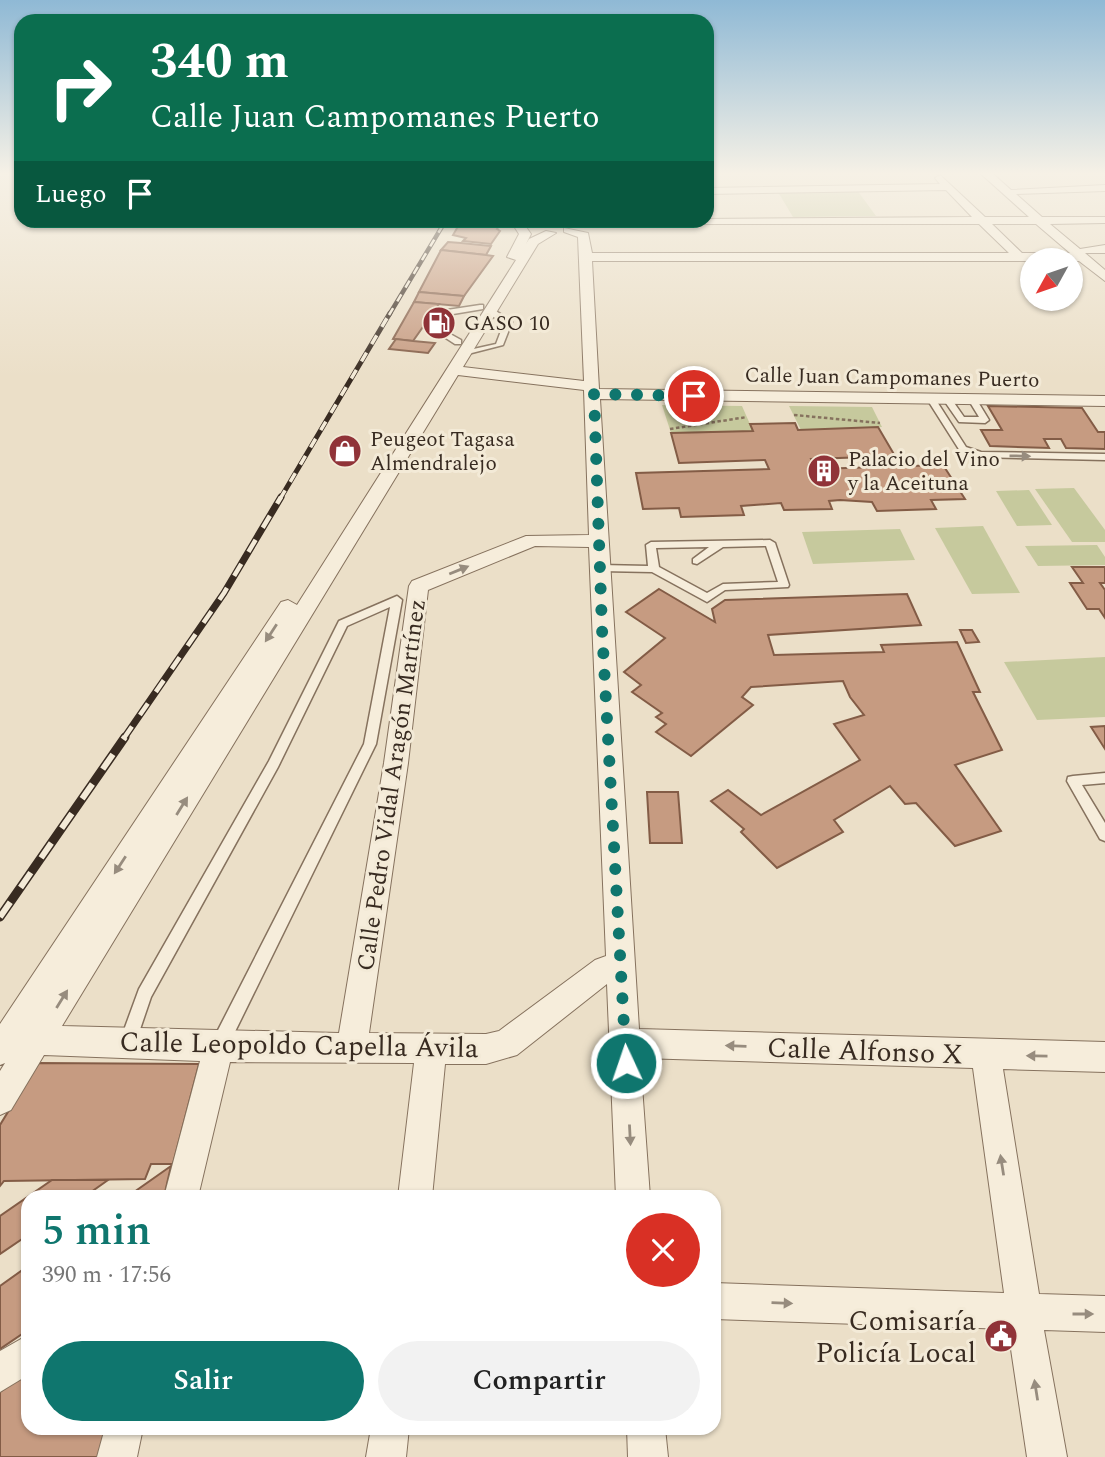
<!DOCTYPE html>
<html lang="es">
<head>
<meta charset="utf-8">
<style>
	:root { --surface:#fff; --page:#f2f2f2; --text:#222; --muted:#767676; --accent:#0f766e }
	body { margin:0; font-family:Spectral,serif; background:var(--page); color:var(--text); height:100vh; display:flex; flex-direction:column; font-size:26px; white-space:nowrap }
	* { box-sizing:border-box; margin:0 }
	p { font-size:23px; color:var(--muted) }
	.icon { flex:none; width:38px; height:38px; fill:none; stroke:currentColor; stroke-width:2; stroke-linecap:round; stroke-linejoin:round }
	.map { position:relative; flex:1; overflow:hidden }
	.drawer { position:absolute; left:21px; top:1190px; width:700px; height:245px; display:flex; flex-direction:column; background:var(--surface); border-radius:21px; box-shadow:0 2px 5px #0004 }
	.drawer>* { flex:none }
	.banner { position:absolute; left:14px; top:14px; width:700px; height:214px; border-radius:21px; box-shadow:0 2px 5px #0004; background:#0b6e4f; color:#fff; overflow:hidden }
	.needle { width:46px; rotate:230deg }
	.buttons { position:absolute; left:1020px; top:248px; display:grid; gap:14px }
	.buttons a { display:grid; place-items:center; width:63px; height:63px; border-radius:50%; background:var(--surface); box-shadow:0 2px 5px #0004; font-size:35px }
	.pin { position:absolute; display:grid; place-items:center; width:60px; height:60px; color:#fff; margin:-30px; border:4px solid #fff; border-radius:50%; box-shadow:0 2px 7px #0007 }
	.me { position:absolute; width:77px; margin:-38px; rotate:357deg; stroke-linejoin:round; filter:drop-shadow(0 0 5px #0008) }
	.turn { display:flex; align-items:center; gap:24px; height:147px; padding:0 21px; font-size:32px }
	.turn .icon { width:91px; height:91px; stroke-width:2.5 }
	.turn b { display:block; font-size:49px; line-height:60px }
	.then { display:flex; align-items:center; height:66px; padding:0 21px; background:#0003; gap:14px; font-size:26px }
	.round { display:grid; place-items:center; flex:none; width:74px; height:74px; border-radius:37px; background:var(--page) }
	.summary { display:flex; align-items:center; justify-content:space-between; height:119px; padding:0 21px }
	h1 { font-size:42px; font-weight:600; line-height:52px; color:var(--accent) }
	.button { display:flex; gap:14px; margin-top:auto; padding:14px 21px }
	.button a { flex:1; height:80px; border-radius:42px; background:var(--accent); color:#fff; font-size:28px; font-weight:600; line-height:80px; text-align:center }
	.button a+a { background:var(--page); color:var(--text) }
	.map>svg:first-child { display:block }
	.green { fill:#c6c99d }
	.building { fill:#c69b81; stroke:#835c46; stroke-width:2 }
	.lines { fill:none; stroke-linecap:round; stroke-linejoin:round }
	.lane-casing { stroke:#86725e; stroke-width:3 }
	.street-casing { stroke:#86725e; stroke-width:2 }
	.path { stroke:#86725e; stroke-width:2.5; stroke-dasharray:3.5 2.5; stroke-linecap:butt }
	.lane { fill:#f6eddb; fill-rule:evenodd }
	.street { fill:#f6eddb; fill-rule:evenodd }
	.rail-far3-casing { stroke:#382b21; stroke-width:4.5 }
	.rail-far2-casing { stroke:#382b21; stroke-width:5 }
	.rail-far1-casing { stroke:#382b21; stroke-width:7 }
	.rail-casing { stroke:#382b21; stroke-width:9 }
	.rail-far3 { stroke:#f3ead7; stroke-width:2.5; stroke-dasharray:8; stroke-linecap:butt }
	.rail-far2 { stroke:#f3ead7; stroke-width:3.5; stroke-dasharray:10; stroke-linecap:butt }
	.rail-far1 { stroke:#f3ead7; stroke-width:4.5; stroke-dasharray:14; stroke-linecap:butt }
	.rail { stroke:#f3ead7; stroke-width:6; stroke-dasharray:18; stroke-linecap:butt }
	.oneway { fill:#978c7e }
	.route { stroke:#0f766e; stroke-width:12; stroke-dasharray:0 21.6 }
	.labels { text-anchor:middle; stroke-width:6; stroke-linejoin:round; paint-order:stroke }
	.far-poi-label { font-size:21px; fill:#382b21; stroke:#f3ead7; text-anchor:start }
	.far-street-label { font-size:21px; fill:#382b21; stroke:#f3ead7 }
	.street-label { font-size:24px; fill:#382b21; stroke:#f3ead7 }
	.near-street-label { font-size:28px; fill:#382b21; stroke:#f3ead7 }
	.near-poi-label { font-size:28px; fill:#382b21; stroke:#f3ead7; text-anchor:end }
</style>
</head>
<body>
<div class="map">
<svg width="1105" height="1457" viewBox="0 0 1105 1457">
	<rect width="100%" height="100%" fill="#ebdfc8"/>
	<g class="green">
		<path d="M857,190L876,216L793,217L778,192Z"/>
		<path d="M662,405L742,406L753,431L671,433Z"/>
		<path d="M789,406L872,407L882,427L801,430Z"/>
		<path d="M1074,488L1105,530V542H1072L1035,489Z"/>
		<path d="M1029,490L1052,525L1017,526L996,491Z"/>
		<path d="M983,526L1020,593L972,594L935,528Z"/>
		<path d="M900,529L915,560L813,564L802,532Z"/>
		<path d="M1097,545L1105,557V565L1038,566L1025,546Z"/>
		<path d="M1105,657V717L1037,720L1004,662Z"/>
	</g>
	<g class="building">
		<path d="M460,223L499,226L497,229L500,231L491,244L463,241L466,238L453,235Z"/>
		<path d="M448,242L461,243L491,246L486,255L441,250Z"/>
		<path d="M441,250L486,255L493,256L464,296L419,292Z"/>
		<path d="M419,292L464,296L459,306L414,302Z"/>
		<path d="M414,302L439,304L413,341L393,339Z"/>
		<path d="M396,339L413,341L435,343L428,353L389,349Z"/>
		<path d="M988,406L1082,408L1098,432H1105V449L1066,448L1061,439H1044L1049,448L990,446L981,430H1002Z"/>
		<path d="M795,423L798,430L878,427L895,456L811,459L815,469L943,465L965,499L931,500L936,509L877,511L872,502L840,500L829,501L832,509L784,510L781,503L741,506L744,515L681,517L679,508L643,509L636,473L769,469L765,460L679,463L671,433L753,431L750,424Z"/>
		<path d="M1072,567H1105V583H1100L1105,590V618L1099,609H1087L1070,583H1083Z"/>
		<path d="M659,589L715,622L712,609L725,600L907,594L921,625L768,635L774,655L884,652L881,645L957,642L980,692H973L1002,750L955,765L1001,831L955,846L916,803L905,804L890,786L834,820L843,832L777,868L741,832L744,829L711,801L728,790L761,815L860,760L834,724L864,715L850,697L843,681L751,687L742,697L753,705L691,756L656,732L666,724L656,717L662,713L632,692L641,685L624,672L665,638L626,612Z"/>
		<path d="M960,630H972L979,642L966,643Z"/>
		<path d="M1105,726V749L1091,727Z"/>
		<path d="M647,792H678L682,843H650Z"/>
		<path d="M38,1063L199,1064L173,1164H151L145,1179L4,1181L0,1186V1125Z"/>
		<path d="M171,1166L164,1197H127Z"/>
		<path d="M52,1180H108L84,1197H28V1235L0,1254V1216Z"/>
		<path d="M28,1266V1330L0,1349V1286Z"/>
		<path d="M28,1372V1428H108L101,1457H0V1392Z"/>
	</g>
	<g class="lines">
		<defs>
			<g id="lane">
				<path d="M480,305H483V309L453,314L443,330L461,340V344H455L435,331L447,310Z"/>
				<path d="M487,309H493L512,322L503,345L460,356V352L496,344L504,323L487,313Z"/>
				<path d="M928,397H934L966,447L981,452L1105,454V460L977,457L960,451L927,399Z"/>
				<path d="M944,397H950L964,417H979L968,399L975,397L989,420L985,423L959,422L943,399Z"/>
				<path d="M770,540L775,543L789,585L788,587L725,590L707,602L652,572L601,571L596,568L601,565L648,566L646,545L651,542ZM766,546L778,582L723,584L707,593L659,567L656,548L709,547L693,559V563L697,564L723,547Z"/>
				<path d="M397,596L402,600L376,744L226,1050L220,1052L214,1050L212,1044L214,1038L364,744L390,607L347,626L278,767L151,997L134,1047L128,1049L122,1047L120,1041L139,989L269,761L339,621Z"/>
				<path d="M1105,773V783L1082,785L1105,823V841L1100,839L1067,781L1068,777L1073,776Z"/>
			</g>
			<g id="street">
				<path d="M980,173H992L1011,190L1105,185V191L1016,194L1042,217H1105V223L1050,224L1080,249L1105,245V253H1085L1105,270V281L1079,261H592L599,389L1105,396V406L600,399L639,1029L1105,1042V1072L1003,1069L1039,1294L1105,1296V1332L1044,1330L1067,1457H1027L1008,1329L714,1319V1283L1004,1293L973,1068L640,1058L650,1197H616L607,984L517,1055L486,1064H445L432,1197H398L414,1063L230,1062L198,1197H164L200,1061L44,1055L11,1110L0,1115V1071L5,1063L0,1065V1024L281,602L288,600L297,605L516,260L507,257L519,234L510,220H521L531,234L526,244L529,239L546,231L556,233L538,244L463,367L584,381L578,237L564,232V228L588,233L592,253H1009L979,224H579L574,220L972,217L946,190L707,194V188L940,184L935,178L940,175L985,217H1029ZM992,224H1036L1070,253H1022ZM458,375L584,390L589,535L526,536L412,581L409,586L384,763L339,1033L62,1026ZM535,546L589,547L606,956L595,960L499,1031L486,1034L369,1033L408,763L428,590Z"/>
				<path d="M28,1335V1375L0,1392V1351Z"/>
				<path d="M105,1428H143L137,1457H97Z"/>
				<path d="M371,1428H409L406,1457H366Z"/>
				<path d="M627,1428H665L668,1457H628Z"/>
			</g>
		</defs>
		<use href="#lane" class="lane-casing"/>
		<use href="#street" class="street-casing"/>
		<g class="path">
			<path d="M794,415L880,423"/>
			<path d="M670,429L747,417"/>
		</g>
		<use href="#lane" class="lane"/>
		<use href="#street" class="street"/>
		<defs>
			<path id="rail-far3" d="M389,315L446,220"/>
			<path id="rail-far2" d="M280,499L390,313"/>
			<path id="rail-far1" d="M124,738L224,593L281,497"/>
			<path id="rail" d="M0,917L125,737"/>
		</defs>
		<use href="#rail-far3" class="rail-far3-casing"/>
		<use href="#rail-far2" class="rail-far2-casing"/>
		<use href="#rail-far1" class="rail-far1-casing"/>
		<use href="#rail" class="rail-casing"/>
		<use href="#rail-far3" class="rail-far3"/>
		<use href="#rail-far2" class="rail-far2"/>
		<use href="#rail-far1" class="rail-far1"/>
		<use href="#rail" class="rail"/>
	</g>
	<defs><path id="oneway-solid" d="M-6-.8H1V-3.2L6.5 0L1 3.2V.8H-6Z" transform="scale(1.75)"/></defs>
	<g class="oneway">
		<use href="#oneway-solid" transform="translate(1020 456) rotate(1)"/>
		<use href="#oneway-solid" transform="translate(459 570) rotate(-22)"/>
		<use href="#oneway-solid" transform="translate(271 633) rotate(123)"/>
		<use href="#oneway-solid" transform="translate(182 806) rotate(-58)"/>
		<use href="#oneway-solid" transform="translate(120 865) rotate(123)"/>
		<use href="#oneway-solid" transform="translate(62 999) rotate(-58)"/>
		<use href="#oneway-solid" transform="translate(736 1046) rotate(-178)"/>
		<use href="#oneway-solid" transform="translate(1037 1056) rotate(-179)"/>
		<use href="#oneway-solid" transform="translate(630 1135) rotate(87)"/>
		<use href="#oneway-solid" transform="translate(1002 1165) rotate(-99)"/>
		<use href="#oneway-solid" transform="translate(782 1303) rotate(2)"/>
		<use href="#oneway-solid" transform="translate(1083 1314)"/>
		<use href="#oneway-solid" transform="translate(1036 1390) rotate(-99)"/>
	</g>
	<linearGradient id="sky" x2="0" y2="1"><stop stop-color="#8fb9d5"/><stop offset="0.46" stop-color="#f6f1e6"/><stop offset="1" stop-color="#f6f1e6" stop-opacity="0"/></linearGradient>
	<rect width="1105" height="377" fill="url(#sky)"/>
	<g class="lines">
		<path class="route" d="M626,1063L602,629L594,394L694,396"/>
	</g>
	<defs>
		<symbol id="fuel-disc" viewBox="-11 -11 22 22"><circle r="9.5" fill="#903338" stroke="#f3ead7"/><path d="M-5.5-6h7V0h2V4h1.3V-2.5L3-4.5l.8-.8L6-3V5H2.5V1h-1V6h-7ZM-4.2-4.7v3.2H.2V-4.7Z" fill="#fff"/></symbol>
		<symbol id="shop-disc" viewBox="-11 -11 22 22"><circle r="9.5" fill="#903338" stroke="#f3ead7"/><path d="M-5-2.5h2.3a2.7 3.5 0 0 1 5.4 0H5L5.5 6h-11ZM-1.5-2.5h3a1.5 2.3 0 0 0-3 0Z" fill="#fff"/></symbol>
		<symbol id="building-disc" viewBox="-11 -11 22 22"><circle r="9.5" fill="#903338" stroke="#f3ead7"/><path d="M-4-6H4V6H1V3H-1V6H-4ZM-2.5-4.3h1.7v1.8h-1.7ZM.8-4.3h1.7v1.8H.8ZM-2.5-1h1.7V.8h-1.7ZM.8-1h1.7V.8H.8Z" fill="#fff"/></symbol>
		<symbol id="civic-disc" viewBox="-11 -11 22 22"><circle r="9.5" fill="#903338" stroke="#f3ead7"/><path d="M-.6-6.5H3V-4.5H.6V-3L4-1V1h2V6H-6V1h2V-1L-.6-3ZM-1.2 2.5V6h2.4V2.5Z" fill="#fff"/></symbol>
	</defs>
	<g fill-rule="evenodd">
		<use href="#fuel-disc" x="420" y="304" width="38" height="38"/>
		<use href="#shop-disc" x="326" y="432" width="38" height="38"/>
		<use href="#building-disc" x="805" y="452" width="38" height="38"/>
		<use href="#civic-disc" x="982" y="1317" width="38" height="38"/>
	</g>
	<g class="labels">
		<g class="far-poi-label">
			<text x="464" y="330">GASO 10</text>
			<text x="370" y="446">Peugeot Tagasa<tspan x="370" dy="24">Almendralejo</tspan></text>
			<text x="848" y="466">Palacio del Vino<tspan x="848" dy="24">y la Aceituna</tspan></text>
		</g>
		<g class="far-street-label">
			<text transform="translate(892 377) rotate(1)" y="7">Calle Juan Campomanes Puerto</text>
		</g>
		<g class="street-label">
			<text transform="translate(391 785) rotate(-82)" y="8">Calle Pedro Vidal Aragón Martínez</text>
		</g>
		<g class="near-street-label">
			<text transform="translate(299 1044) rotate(1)" y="10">Calle Leopoldo Capella Ávila</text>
			<text transform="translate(865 1050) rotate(2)" y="10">Calle Alfonso X</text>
		</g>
		<g class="near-poi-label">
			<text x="976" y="1330">Comisaría<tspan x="976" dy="32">Policía Local</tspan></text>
		</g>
	</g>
</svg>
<div class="buttons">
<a><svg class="needle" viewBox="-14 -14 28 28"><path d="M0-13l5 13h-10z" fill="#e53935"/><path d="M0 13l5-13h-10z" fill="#767676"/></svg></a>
</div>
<div class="pin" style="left:694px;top:396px;background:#d93025"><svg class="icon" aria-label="arrive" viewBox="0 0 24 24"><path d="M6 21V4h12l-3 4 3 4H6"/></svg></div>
<svg class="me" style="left:626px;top:1063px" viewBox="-20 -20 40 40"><circle r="17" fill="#0f766e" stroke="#fff" stroke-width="3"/><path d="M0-11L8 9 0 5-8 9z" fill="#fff"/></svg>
<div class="banner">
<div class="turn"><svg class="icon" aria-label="right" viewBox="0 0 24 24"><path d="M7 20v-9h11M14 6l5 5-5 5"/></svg><div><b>340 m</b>Calle Juan Campomanes Puerto</div></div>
<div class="then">Luego<svg class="icon" aria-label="arrive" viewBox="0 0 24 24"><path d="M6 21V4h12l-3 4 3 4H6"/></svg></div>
</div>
<section class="drawer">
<div class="summary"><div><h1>5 min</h1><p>390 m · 17:56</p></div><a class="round" style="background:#d93025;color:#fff"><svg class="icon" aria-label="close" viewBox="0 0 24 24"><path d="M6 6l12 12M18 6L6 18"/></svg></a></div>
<div class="button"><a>Salir</a><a>Compartir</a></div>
</section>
</div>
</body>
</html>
